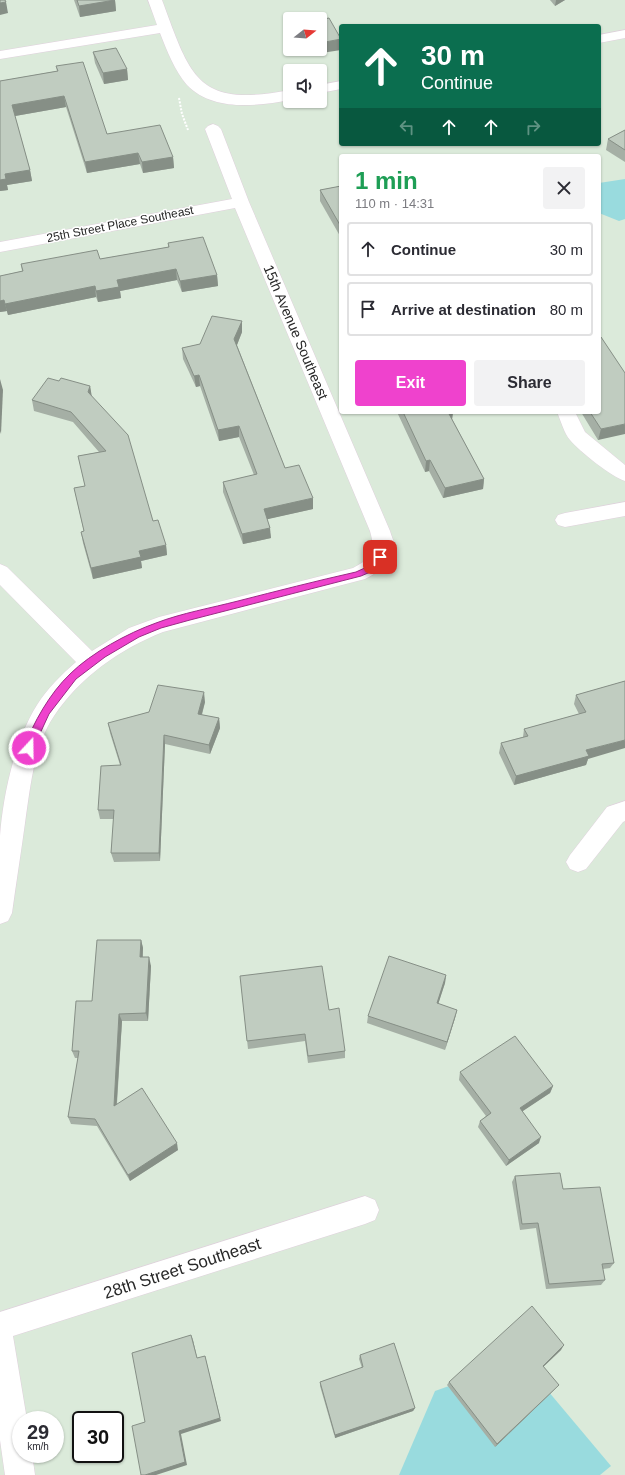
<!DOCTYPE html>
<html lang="en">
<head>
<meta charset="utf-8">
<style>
	:root { --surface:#fff; --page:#f2f2f3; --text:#2b2b33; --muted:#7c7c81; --line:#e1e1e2; --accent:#ef42cd }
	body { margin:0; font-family:Helvetica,sans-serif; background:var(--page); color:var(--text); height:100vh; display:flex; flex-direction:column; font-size:15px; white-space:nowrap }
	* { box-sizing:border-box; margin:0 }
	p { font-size:13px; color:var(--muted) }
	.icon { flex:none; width:22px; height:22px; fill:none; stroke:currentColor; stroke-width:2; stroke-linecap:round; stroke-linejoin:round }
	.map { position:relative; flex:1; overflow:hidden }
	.sheet { position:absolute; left:339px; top:154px; width:262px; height:260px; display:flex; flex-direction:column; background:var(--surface); border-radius:4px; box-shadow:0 1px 3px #0004 }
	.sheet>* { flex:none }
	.banner { position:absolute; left:339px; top:24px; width:262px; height:122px; border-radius:4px; box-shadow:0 1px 3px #0004; background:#0b6e4f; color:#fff; overflow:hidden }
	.needle { width:26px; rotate:73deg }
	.tools { position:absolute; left:283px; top:12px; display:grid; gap:8px }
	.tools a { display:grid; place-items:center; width:44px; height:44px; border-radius:4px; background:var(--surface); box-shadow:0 1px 3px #0004; font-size:20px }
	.speed { position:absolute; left:12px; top:1411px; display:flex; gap:8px; font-size:20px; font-weight:700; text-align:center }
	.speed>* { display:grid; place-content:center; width:52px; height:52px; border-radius:50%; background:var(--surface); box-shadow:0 1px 3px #0004; line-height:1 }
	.speed small { font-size:10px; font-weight:400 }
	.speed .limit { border:2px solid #111; border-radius:6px; background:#fff; color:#111 }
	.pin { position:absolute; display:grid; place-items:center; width:34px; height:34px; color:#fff; margin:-17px; border-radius:8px; box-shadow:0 2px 6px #0006 }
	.me { position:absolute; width:44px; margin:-22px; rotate:21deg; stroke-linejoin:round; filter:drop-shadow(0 0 3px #0008) }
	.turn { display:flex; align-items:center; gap:14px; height:84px; padding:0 16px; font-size:18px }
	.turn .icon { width:52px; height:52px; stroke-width:2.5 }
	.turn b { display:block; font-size:28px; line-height:34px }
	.lanes { display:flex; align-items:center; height:38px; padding:0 16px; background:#0003; justify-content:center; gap:20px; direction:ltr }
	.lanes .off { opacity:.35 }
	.round { display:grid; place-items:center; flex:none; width:42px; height:42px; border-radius:4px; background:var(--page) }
	.summary { display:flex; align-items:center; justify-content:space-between; height:68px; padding:0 16px }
	h1 { font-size:24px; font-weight:800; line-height:30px; color:#1e9e55 }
	.primary-button { display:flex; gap:8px; margin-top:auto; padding:8px 16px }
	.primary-button a { flex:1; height:46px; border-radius:4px; background:var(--accent); color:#fff; font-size:16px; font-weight:800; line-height:46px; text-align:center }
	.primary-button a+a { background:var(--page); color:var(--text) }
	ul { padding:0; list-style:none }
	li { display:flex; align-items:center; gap:12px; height:54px; margin:0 8px 6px; padding:0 8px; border:2px solid var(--line); border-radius:4px }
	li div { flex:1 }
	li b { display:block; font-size:15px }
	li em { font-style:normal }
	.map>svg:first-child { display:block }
	.green { fill:#99dbde }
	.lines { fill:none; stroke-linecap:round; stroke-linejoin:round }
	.minor-casing { stroke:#e0d0dd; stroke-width:1 }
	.path { stroke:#fff; stroke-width:2; stroke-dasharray:2 1.5; stroke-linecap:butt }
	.minor { fill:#fff; fill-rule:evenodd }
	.wall { fill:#a5afa5 }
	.shaded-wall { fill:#868f86 }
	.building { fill:#c0ccc0; stroke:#868f86 }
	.route { fill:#ef42cd; stroke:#9b2b85 }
	.labels { text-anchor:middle; stroke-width:3; stroke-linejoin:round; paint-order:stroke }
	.far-street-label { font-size:12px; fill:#282828; stroke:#fff }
	.street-label { font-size:14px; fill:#282828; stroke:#fff }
	.near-street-label { font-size:17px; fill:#282828; stroke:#fff }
</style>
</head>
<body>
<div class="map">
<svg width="625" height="1475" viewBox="0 0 625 1475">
	<rect width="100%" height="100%" fill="#dbeada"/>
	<g class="green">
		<path d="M625,179V219L619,221L599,213V183Z"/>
		<path d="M522,1360L611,1466L600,1475H399L435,1391Z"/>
	</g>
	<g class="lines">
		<defs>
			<g id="minor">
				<path d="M148,0H162C191,78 197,108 290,90V100C258,106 213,112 187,85C175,71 167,51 160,33L0,59V51L157,25Z"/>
				<path d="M625,30V38L599,43V35Z"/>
				<path d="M341,81V89L320,93V85Z"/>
				<path d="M213,124L218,126L221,129L249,202L390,531C391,535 393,539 394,543C396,560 378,573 365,579L163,632C120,649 80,677 54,716C34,745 30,789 25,823C21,853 16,883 12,913L8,921L0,924C0,895 0,865 0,836C3,795 15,740 37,705C47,689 62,674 76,662L0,585V564L7,567L92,651L129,628L159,617L353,568C373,557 376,553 370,531L235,208L0,252V242L232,199L205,129L208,126Z"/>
				<path d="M557,412H575L585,432L625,465V481C612,477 579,451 570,440C564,433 561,421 557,412Z"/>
				<path d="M625,502V516L565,527L558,525L555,520L558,515L565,513Z"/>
				<path d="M625,801V821L623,822L586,869L578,872L570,869L566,862L570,855L607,807Z"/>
				<path d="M365,1196L375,1200L379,1210L375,1220L365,1224L13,1336L27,1420H21V1454H32L35,1475H5L0,1440V1312Z"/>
			</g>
		</defs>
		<use href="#minor" class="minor-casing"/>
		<path class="path" d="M179,98L182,114L188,130"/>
		<use href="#minor" class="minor"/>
	</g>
	<g class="wall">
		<path d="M74,0H115L116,11L80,17Z"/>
		<path d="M550,0H565L555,6Z"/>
		<path d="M312,49H320L315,54Z"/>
		<path d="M93,52L127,69L128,80L104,84L95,63Z"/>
		<path d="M56,66L107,134L173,157L174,168L143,173L140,164L87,173L66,107L15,116L30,170L32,181L7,185L8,190L0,191V81L57,71Z"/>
		<path d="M625,130V162L606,150L608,139Z"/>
		<path d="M341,186L340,236L320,201V190Z"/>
		<path d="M168,243L217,275L218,286L182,292L177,280L120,291L121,298L98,302L96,297L8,315L7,311L0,312V276L22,271L21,264L100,259L168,247Z"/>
		<path d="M242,321V332L237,345L285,468L313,509L267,519L271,538L243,544L223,492V482L254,475L239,437L219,441L200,386L196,387L183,359L182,348L200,344Z"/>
		<path d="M625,373L598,440L581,412H599Z"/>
		<path d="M59,381L90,386L91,395L153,521L166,545L167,555L141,561L142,568L93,579L83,543L81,532H84L74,488L85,486L78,456L99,452L73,422L34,411L32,400Z"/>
		<path d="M397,412H453L452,419L484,479L483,489L443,498L429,471L425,472Z"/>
		<path d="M625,681L588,759L586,765L514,785L499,753L501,743L523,737L524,729L579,714L574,704L576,695Z"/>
		<path d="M205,702L202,715L219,718L220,728L210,754L165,744L160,861L114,862L111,853L114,819H100L98,810L120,765L110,733L108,723L149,712Z"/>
		<path d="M141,940L143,948V957L151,966L148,1021H122L117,1104L178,1150L130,1181L97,1126L71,1124L68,1117L78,1058H75L72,1051L92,1001Z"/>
		<path d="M446,975L445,983L438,1004L457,1010L455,1018L445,1050L367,1023L368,1016Z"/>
		<path d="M241,984L329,1010L345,1051V1058L308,1063L305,1041L248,1049Z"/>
		<path d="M460,1072L553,1086L550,1093L522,1111L539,1143L506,1166L478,1127L480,1121L486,1116L459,1080Z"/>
		<path d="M515,1176L563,1189L614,1263L610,1268L603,1269L605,1280L601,1285L546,1289L536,1228L520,1230L512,1182Z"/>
		<path d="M561,1350L543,1367L555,1389L495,1447L447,1385L449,1382Z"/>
		<path d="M360,1355L415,1408L413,1411L335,1438L320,1386V1382L362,1368L359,1359Z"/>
	</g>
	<g class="shaded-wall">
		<path d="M115,0L116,11L80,17L79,6Z"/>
		<path d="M556,0H565L555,6Z"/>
		<path d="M6,2L8,13L0,15V3Z"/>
		<path d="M341,39V50L315,54V49H320V43Z"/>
		<path d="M127,69L128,80L104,84L103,73Z"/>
		<path d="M64,96L66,107L15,116L12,105Z"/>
		<path d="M138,153L140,164L87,173L85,162Z"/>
		<path d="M173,157L174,168L143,173L142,162Z"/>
		<path d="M30,170L32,181L7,185L8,190L0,191V180L5,174Z"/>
		<rect x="340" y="225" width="1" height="11"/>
		<path d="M176,269L177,280L120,291L121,298L98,302L96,291L117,280Z"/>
		<path d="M217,275L218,286L182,292L180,281Z"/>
		<path d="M95,286L96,297L8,315L5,304Z"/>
		<path d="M4,300L7,311L0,312V301Z"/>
		<path d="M242,321V332L235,350L234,339Z"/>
		<path d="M199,375L200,386L196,387L194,376Z"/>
		<path d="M0,379L3,390L1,434L0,431Z"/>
		<path d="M90,386L92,397L88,392Z"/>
		<path d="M448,412H453L452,420Z"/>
		<path d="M625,424V434L598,440L601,429Z"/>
		<path d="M239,426V437L219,441L218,430Z"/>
		<path d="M430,460L429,471L425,472L426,461Z"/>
		<path d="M484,479L483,489L443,498L445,488Z"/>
		<path d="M313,498V509L264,520V509Z"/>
		<path d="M270,528L271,538L243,544L242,534Z"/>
		<path d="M166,545L167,555L141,561L142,568L93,579L91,568L139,551Z"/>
		<path d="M204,692L205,702L199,724L198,714Z"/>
		<path d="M219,718L220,728L210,754L209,745Z"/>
		<path d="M164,735L165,744L160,861L159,853Z"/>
		<path d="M625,740V748L588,759L586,765L514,785L516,776L586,750Z"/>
		<path d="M141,940L143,948L142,965L140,957Z"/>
		<path d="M149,957L151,966L148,1021L146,1013Z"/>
		<path d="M446,975L445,983L436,1011L437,1003Z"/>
		<path d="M457,1010L455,1018L445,1050L447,1042Z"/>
		<path d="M119,1014L122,1021L116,1113L114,1106Z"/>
		<path d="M553,1086L550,1093L517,1115L520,1108Z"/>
		<path d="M541,1137L539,1143L506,1166L509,1160Z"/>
		<path d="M177,1143L178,1150L130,1181L128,1175Z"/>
		<path d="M191,1335L193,1340L198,1362L197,1358Z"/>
		<path d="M564,1345L561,1350L540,1370L543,1366Z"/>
		<path d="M205,1356L221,1421L181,1434L187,1465L156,1475H145L179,1431Z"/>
		<path d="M559,1385L555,1389L495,1447L497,1444Z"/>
		<path d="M415,1408L413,1411L335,1438V1435Z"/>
	</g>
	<g class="building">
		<path d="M0,0H5L6,2L0,3Z"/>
		<path d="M77,0H115L79,6Z"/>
		<path d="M329,18L341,39L320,43V20Z"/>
		<path d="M116,48L127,69L103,73L93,52Z"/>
		<path d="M83,62L107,134L160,125L173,157L142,162L138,153L85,162L64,96L12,105L30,170L5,174L6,179L0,180V81L58,71L56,66Z"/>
		<path d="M625,130V150L608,139Z"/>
		<path d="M341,186V225H340L320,190Z"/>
		<path d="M203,237L217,275L180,281L176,269L117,280L119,287L96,291L95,286L5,304L4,300L0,301V276L23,271L21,264L97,250L100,259L169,247L168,243Z"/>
		<path d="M212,316L242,321L234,339L285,468L299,465L313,498L264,509L270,528L242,534L223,482L257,474L239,426L218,430L199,375L194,376L182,348L200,344Z"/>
		<path d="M599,337H601L625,373V424L601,429L590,412H599Z"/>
		<path d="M48,378L59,381L61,378L90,386L88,392L128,435L153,521L158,520L166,545L139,551L141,557L91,568L81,532L84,531L74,488L85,486L78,456L106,451L71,412L32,400Z"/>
		<path d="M403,412H448L484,479L445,488L430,460L426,461Z"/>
		<path d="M625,681V740L586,750L589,756L516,776L501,743L528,736L524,729L586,712L576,695Z"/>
		<path d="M158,685L204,692L198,714L219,718L209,745L164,735L159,853H111L114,810H98L101,766L121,765L108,723L149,712Z"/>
		<path d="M97,940H141L140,957H149L146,1013L119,1014L114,1106L142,1088L177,1143L128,1175L95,1119L68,1117L79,1051H72L76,1001H92Z"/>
		<path d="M389,956L446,975L437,1003L457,1010L447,1042L368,1016Z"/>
		<path d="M322,966L329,1010L339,1008L345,1051L308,1056L305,1034L247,1041L240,976Z"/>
		<path d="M515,1036L553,1086L520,1108L541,1137L509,1160L480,1121L491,1113L460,1072Z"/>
		<path d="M560,1173L563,1189L600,1187L614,1263L602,1264L605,1280L549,1284L538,1223L522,1224L515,1176Z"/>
		<path d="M532,1306L564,1345L543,1366L559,1385L497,1444L449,1382Z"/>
		<path d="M191,1335L197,1358L205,1356L220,1418L179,1431L185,1462L145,1475H141L132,1426L145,1422L132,1353Z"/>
		<path d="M394,1343L415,1408L335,1435L320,1382L363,1367L360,1355Z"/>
	</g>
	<path class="route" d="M380,554L384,557L375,570L361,576L190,620L161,628L139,637L105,657L76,679L49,714L32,751H26L24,748C33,723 50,693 70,674C91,653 128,633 156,623C182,613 211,608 238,601C277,591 316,581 356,572L369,566L377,555Z"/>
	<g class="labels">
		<g class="far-street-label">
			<text transform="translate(120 224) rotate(-11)" y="4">25th Street Place Southeast</text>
		</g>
		<g class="street-label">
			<text transform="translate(296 332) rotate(67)" y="5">15th Avenue Southeast</text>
		</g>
		<g class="near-street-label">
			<text transform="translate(182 1268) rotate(-18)" y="6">28th Street Southeast</text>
		</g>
	</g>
</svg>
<div class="tools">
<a><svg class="needle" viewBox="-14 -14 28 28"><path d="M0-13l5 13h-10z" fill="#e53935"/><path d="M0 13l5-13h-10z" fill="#7c7c81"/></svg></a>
<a><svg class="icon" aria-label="sound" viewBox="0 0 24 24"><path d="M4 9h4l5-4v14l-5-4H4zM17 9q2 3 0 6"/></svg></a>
</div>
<div class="speed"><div>29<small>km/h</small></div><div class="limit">30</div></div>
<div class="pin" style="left:380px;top:557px;background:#d93025"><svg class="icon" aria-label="arrive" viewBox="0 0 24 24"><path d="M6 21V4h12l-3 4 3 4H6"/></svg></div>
<svg class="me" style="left:29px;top:748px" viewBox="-20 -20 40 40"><circle r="17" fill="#ef42cd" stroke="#fff" stroke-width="3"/><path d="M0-11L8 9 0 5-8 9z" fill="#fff"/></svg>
<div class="banner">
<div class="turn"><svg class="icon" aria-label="ahead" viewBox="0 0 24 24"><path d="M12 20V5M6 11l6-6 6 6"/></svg><div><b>30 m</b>Continue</div></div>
<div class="lanes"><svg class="icon off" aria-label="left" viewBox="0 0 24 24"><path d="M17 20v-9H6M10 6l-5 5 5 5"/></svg><svg class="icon" aria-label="ahead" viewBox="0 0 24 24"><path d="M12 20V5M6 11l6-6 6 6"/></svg><svg class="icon" aria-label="ahead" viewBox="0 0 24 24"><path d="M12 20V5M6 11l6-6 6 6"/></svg><svg class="icon off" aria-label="right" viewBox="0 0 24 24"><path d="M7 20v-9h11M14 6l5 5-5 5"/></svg></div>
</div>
<section class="sheet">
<div class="summary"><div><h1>1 min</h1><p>110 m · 14:31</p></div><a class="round"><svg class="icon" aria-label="close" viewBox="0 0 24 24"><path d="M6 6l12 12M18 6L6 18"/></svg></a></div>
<ul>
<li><svg class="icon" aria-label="ahead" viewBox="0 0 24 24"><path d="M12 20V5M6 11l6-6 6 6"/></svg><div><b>Continue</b></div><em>30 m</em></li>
<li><svg class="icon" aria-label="arrive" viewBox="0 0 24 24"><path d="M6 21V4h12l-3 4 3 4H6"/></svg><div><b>Arrive at destination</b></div><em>80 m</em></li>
</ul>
<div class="primary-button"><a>Exit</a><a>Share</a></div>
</section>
</div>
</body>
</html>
